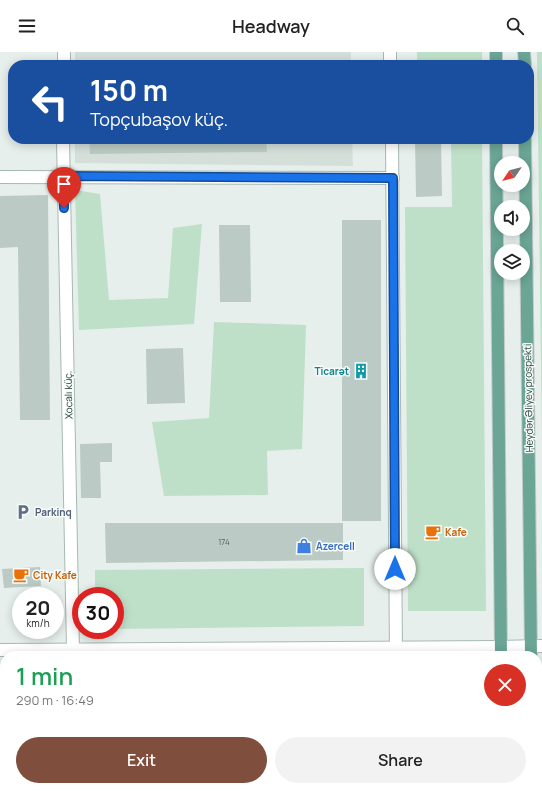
<!DOCTYPE html>
<html lang="en">
<head>
<meta charset="utf-8">
<style>
	:root { --surface:#fff; --page:#f2f2f2; --text:#222; --muted:#767676; --accent:#804e3d }
	body { margin:0; font-family:Manrope,sans-serif; background:var(--page); color:var(--text); height:100vh; display:flex; flex-direction:column; font-size:15px; white-space:nowrap }
	* { box-sizing:border-box; margin:0 }
	p { font-size:13px; color:var(--muted) }
	.icon { flex:none; width:22px; height:22px; fill:none; stroke:currentColor; stroke-width:2; stroke-linecap:round; stroke-linejoin:round }
	.map { position:relative; flex:1; overflow:hidden }
	.panel { position:absolute; left:0px; top:599px; width:542px; height:140px; display:flex; flex-direction:column; background:var(--surface); border-radius:16px 16px 0 0; box-shadow:0 2px 10px #0003 }
	.panel>* { flex:none }
	.top-card { position:absolute; left:8px; top:8px; width:526px; height:84px; border-radius:16px; box-shadow:0 2px 10px #0003; background:#1a4fa0; color:#fff; overflow:hidden }
	.needle { width:26px; rotate:235deg }
	.buttons { position:absolute; left:494px; top:104px; display:grid; gap:8px }
	.buttons a { display:grid; place-items:center; width:36px; height:36px; border-radius:50%; background:var(--surface); box-shadow:0 2px 10px #0003; font-size:20px }
	.speed { position:absolute; left:12px; top:535px; display:flex; gap:8px; font-size:20px; font-weight:700; text-align:center }
	.speed>* { display:grid; place-content:center; width:52px; height:52px; border-radius:50%; background:var(--surface); box-shadow:0 2px 10px #0003; line-height:1 }
	.speed small { font-size:10px; font-weight:400 }
	.speed .limit { border:6px solid #d22; background:#fff; color:#111 }
	.pin { position:absolute; display:grid; place-items:center; width:34px; height:34px; color:#fff; margin:-41px -17px; border-radius:50% 50% 50% 0; rotate:-45deg; box-shadow:0 0 4px #0007 }
	.pin .icon { rotate:45deg }
	.me { position:absolute; width:44px; margin:-22px; rotate:0deg; stroke-linejoin:round; filter:drop-shadow(0 0 3px #0008) }
	.turn { display:flex; align-items:center; gap:14px; height:84px; padding:0 16px; font-size:18px }
	.turn .icon { width:52px; height:52px; stroke-width:2.5 }
	.turn b { display:block; font-size:28px; line-height:34px }
	.round { display:grid; place-items:center; flex:none; width:42px; height:42px; border-radius:21px; background:var(--page) }
	.headline { display:flex; align-items:center; justify-content:space-between; height:68px; padding:0 16px }
	h1 { font-size:24px; font-weight:600; line-height:30px; color:#1e9e55 }
	.action { display:flex; gap:8px; margin-top:auto; padding:8px 16px }
	.action a { flex:1; height:46px; border-radius:24px; background:var(--accent); color:#fff; font-size:16px; font-weight:600; line-height:46px; text-align:center }
	.action a+a { background:var(--page); color:var(--text) }
	header { display:flex; justify-content:space-between; align-items:center; height:52px; padding:0 16px; background:var(--surface); font-size:18px; font-weight:600 }
	.map>svg:first-child { display:block }
	.built { fill:#d4dfda }
	.green { fill:#bfe0c8 }
	.building { fill:#bbcac4 }
	.lines { fill:none; stroke-linecap:round; stroke-linejoin:round }
	.minor-casing { stroke:#a8b8b2; stroke-width:14 }
	.secondary-casing { stroke:#a4bbb3; stroke-width:14 }
	.primary-casing { stroke:#c2cac8; stroke-width:14 }
	.minor { stroke:#fff; stroke-width:12 }
	.secondary { stroke:#fff; stroke-width:12 }
	.primary { stroke:#6aa596; stroke-width:12 }
	.route-casing { stroke:#114b97; stroke-width:10 }
	.route { stroke:#1a73e8; stroke-width:7 }
	.labels { text-anchor:middle; stroke-width:3; stroke-linejoin:round; paint-order:stroke }
	.number-label { font-size:8px; fill:#4a645c }
	.culture-label { font-size:10px; font-weight:bold; fill:#0d838f; stroke:#f7fbf9; text-anchor:end }
	.street-label { font-size:10px; fill:#24423a; stroke:#f7fbf9 }
	.service-label { font-size:10px; font-weight:bold; fill:#4e5e75; stroke:#f7fbf9; text-anchor:start }
	.food-label { font-size:10px; font-weight:bold; fill:#c56008; stroke:#f7fbf9; text-anchor:start }
	.shop-label { font-size:10px; font-weight:bold; fill:#366cbe; stroke:#f7fbf9; text-anchor:start }
</style>
</head>
<body>
<header><svg class="icon" aria-label="menu" viewBox="0 0 24 24"><path d="M4 6h16M4 12h16M4 18h16"/></svg>Headway<svg class="icon" aria-label="search" viewBox="0 0 24 24"><circle cx="10" cy="10" r="6"/><path d="M15 15l6 6"/></svg></header>
<div class="map">
<svg width="542" height="739" viewBox="0 0 542 739">
	<rect width="100%" height="100%" fill="#e6efeb"/>
	<g class="built">
		<rect x="75" y="0" width="276" height="13"/>
		<path d="M75,87H352L353,114L75,111Z"/>
	</g>
	<g class="green">
		<rect x="417" y="0" width="65" height="13"/>
		<path d="M537,0H542V391Z"/>
		<path d="M451,87H482L486,559H408L405,155H452Z"/>
		<path d="M75,138L100,142L109,248L168,246L173,176L202,172L194,272L79,278Z"/>
		<path d="M214,270L306,273L302,397L267,399L268,443L164,444L152,370L209,366Z"/>
		<path d="M364,516V574L115,577V544H95V518Z"/>
		<rect x="262" y="734" width="62" height="5"/>
		<rect x="413" y="734" width="69" height="5"/>
	</g>
	<g class="building">
		<path d="M89,87H266L267,100L90,102Z"/>
		<path d="M415,87H441L442,144L416,145Z"/>
		<path d="M48,143L50,368H20L18,195L0,196V144Z"/>
		<rect x="342" y="168" width="39" height="301"/>
		<path d="M219,173H250L251,250H220Z"/>
		<path d="M183,296L185,351L147,352L146,297Z"/>
		<path d="M112,391V410H100L101,446H81L80,392Z"/>
		<path d="M105,471H343V508L106,511Z"/>
		<path d="M40,515L41,534L4,536L2,517Z"/>
	</g>
	<g class="lines">
		<defs>
			<g id="minor">
				<path d="M390,0V13"/>
				<path d="M64,13V0"/>
				<path d="M63,87L73,598"/>
				<path d="M392,87L396,604"/>
				<path d="M0,125L393,126"/>
				<path d="M0,598L501,595"/>
				<path d="M398,734V739"/>
			</g>
			<path id="secondary" d="M501,595L542,594"/>
			<g id="primary">
				<path d="M496,0V13"/>
				<path d="M524,0L525,13"/>
				<path d="M496,87L501,604"/>
				<path d="M525,87L531,604"/>
				<path d="M503,734V739"/>
				<path d="M533,734V739"/>
			</g>
		</defs>
		<use href="#minor" class="minor-casing"/>
		<use href="#secondary" class="secondary-casing"/>
		<use href="#primary" class="primary-casing"/>
		<use href="#minor" class="minor"/>
		<use href="#secondary" class="secondary"/>
		<use href="#primary" class="primary"/>
	</g>
	<g class="lines">
		<defs>
			<path id="route" d="M64,156L63,124L393,126L395,517"/>
		</defs>
		<use href="#route" class="route-casing"/>
		<use href="#route" class="route"/>
	</g>
	<defs>
		<symbol id="building-bare" viewBox="-9 -9 18 18"><path d="M-4-6H4V6H1V3H-1V6H-4ZM-2.5-4.3h1.7v1.8h-1.7ZM.8-4.3h1.7v1.8H.8ZM-2.5-1h1.7V.8h-1.7ZM.8-1h1.7V.8H.8Z" fill="#0f9aa8" stroke="#f7fbf9" stroke-width="2.5" paint-order="stroke"/></symbol>
		<symbol id="parking-bare" viewBox="-9 -9 18 18"><path d="M-3.5-5.5H1a3.5 3.5 0 0 1 0 7H-1V5.5H-3.5ZM-1-3.4V-.6H.8a1.4 1.4 0 0 0 0-2.8Z" fill="#5c6f8a" stroke="#f7fbf9" stroke-width="2.5" paint-order="stroke"/></symbol>
		<symbol id="cafe-bare" viewBox="-9 -9 18 18"><path d="M-5.5-4.5H6V0H3Q3 3.5 0 3.5H-2.5Q-5.5 3.5-5.5 0ZM3-3.2v2h1.7v-2ZM-6 4.5H4V6H-6Z" fill="#e8710a" stroke="#f7fbf9" stroke-width="2.5" paint-order="stroke"/></symbol>
		<symbol id="shop-bare" viewBox="-9 -9 18 18"><path d="M-5-2.5h2.3a2.7 3.5 0 0 1 5.4 0H5L5.5 6h-11ZM-1.5-2.5h3a1.5 2.3 0 0 0-3 0Z" fill="#3f7fe0" stroke="#f7fbf9" stroke-width="2.5" paint-order="stroke"/></symbol>
	</defs>
	<g fill-rule="evenodd">
		<use href="#building-bare" x="350" y="308" width="22" height="22"/>
		<use href="#parking-bare" x="12" y="449" width="22" height="22"/>
		<use href="#cafe-bare" x="422" y="469" width="22" height="22"/>
		<use href="#shop-bare" x="293" y="483" width="22" height="22"/>
		<use href="#cafe-bare" x="10" y="512" width="22" height="22"/>
	</g>
	<g class="labels">
		<g class="number-label">
			<text x="224" y="493">174</text>
		</g>
		<g class="culture-label">
			<text x="349" y="323">Ticarət</text>
		</g>
		<g class="street-label">
			<text transform="translate(68 343) rotate(-91)" y="4">Xocalı küç.</text>
			<text transform="translate(528 346) rotate(-91)" y="4">Heydər Əliyev prospekti</text>
		</g>
		<g class="service-label">
			<text x="35" y="464">Parkinq</text>
		</g>
		<g class="food-label">
			<text x="445" y="484">Kafe</text>
			<text x="33" y="527">City Kafe</text>
		</g>
		<g class="shop-label">
			<text x="316" y="498">Azercell</text>
		</g>
	</g>
</svg>
<div class="buttons">
<a><svg class="needle" viewBox="-14 -14 28 28"><path d="M0-13l5 13h-10z" fill="#e53935"/><path d="M0 13l5-13h-10z" fill="#767676"/></svg></a>
<a><svg class="icon" aria-label="sound" viewBox="0 0 24 24"><path d="M4 9h4l5-4v14l-5-4H4zM17 9q2 3 0 6"/></svg></a>
<a><svg class="icon" aria-label="layers" viewBox="0 0 24 24"><path d="M12 4l9 5-9 5-9-5zM3 14l9 5 9-5"/></svg></a>
</div>
<div class="speed"><div>20<small>km/h</small></div><div class="limit">30</div></div>
<div class="pin" style="left:64px;top:156px;background:#d93025"><svg class="icon" aria-label="arrive" viewBox="0 0 24 24"><path d="M6 21V4h12l-3 4 3 4H6"/></svg></div>
<svg class="me" style="left:395px;top:517px" viewBox="-20 -20 40 40"><circle r="19" fill="#fff"/><path d="M0-13L10 11 0 6-10 11z" fill="#1a73e8"/></svg>
<div class="top-card">
<div class="turn"><svg class="icon" aria-label="left" viewBox="0 0 24 24"><path d="M17 20v-9H6M10 6l-5 5 5 5"/></svg><div><b>150 m</b>Topçubaşov küç.</div></div>
</div>
<section class="panel">
<div class="headline"><div><h1>1 min</h1><p>290 m · 16:49</p></div><a class="round" style="background:#d93025;color:#fff"><svg class="icon" aria-label="close" viewBox="0 0 24 24"><path d="M6 6l12 12M18 6L6 18"/></svg></a></div>
<div class="action"><a>Exit</a><a>Share</a></div>
</section>
</div>
</body>
</html>
